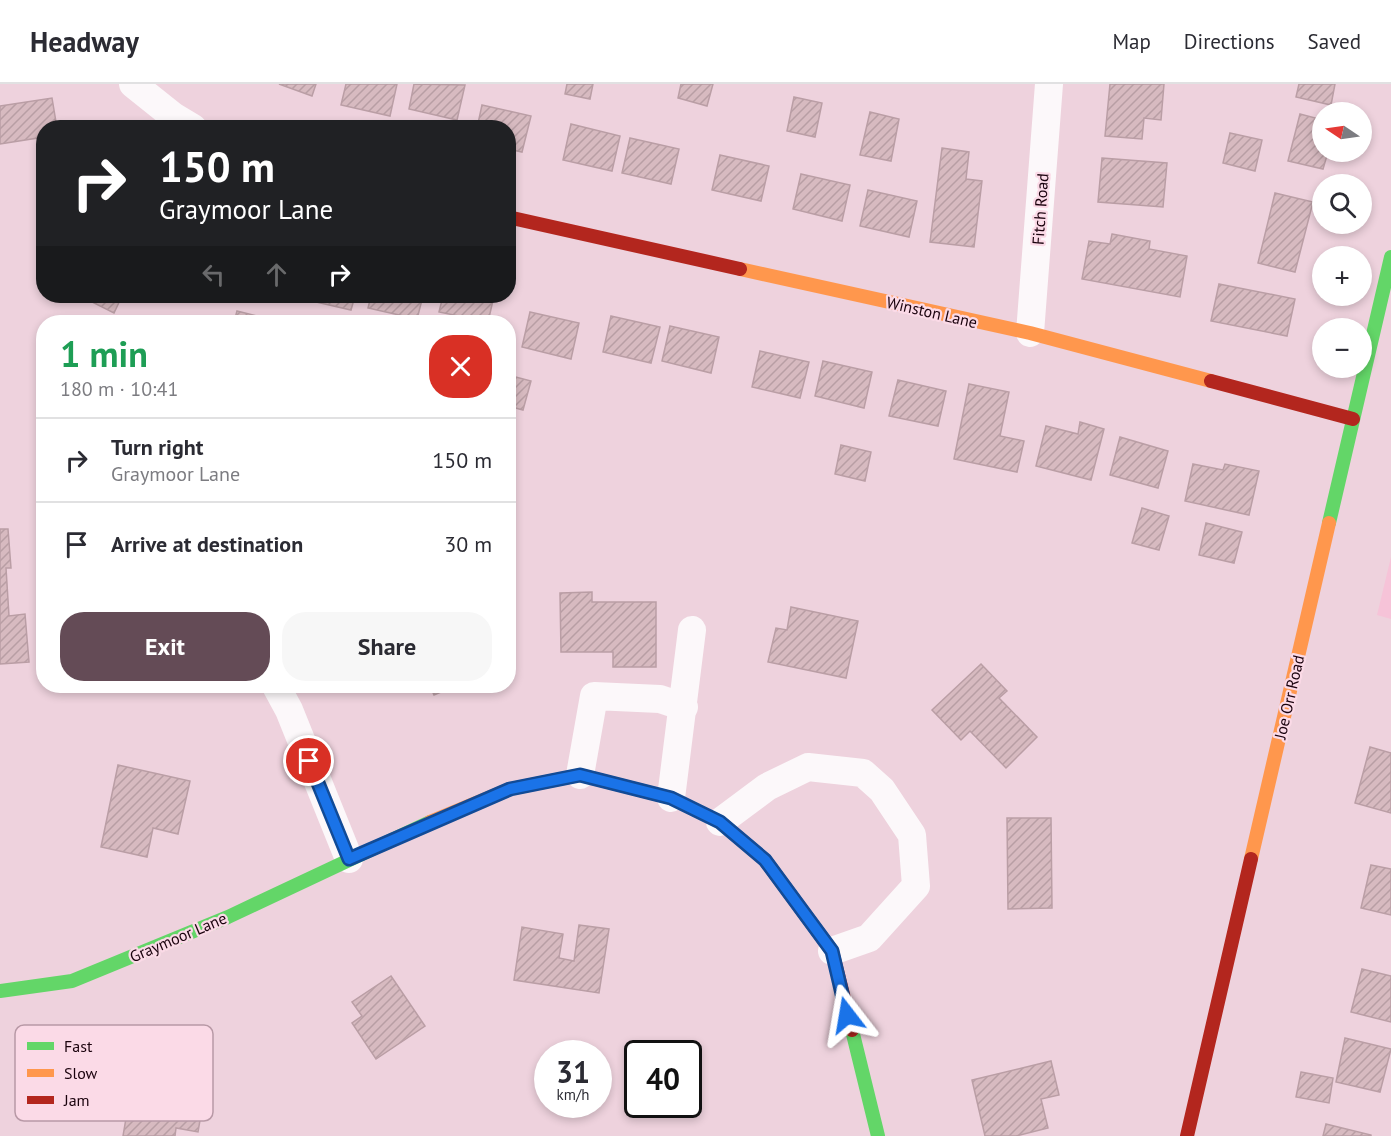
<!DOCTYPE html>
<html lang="en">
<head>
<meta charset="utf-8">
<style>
	:root { --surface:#fff; --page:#f7f7f7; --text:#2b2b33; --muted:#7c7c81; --line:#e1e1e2; --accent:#644b56 }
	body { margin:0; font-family:"PT Sans",sans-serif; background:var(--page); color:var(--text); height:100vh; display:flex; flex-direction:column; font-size:22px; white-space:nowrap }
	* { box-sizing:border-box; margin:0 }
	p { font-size:20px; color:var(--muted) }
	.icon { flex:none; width:33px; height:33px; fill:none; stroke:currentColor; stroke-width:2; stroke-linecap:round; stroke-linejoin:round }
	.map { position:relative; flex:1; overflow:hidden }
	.sheet { position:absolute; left:36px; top:231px; width:480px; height:378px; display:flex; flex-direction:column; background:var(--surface); border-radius:24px; box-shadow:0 3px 9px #0003 }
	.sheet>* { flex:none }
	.top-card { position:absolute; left:36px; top:36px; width:480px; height:183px; border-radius:24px; box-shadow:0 3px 9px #0003; background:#202124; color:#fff; overflow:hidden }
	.needle { width:39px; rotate:283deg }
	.tools { position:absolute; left:1312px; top:18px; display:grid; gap:12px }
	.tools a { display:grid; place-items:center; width:60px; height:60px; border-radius:50%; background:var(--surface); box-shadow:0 3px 9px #0003; font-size:30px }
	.speed { position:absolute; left:534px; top:956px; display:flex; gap:12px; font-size:30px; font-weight:700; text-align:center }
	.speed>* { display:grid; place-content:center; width:78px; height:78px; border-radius:50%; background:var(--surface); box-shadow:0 3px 9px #0003; line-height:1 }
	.speed small { font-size:15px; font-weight:400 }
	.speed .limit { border:3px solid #111; border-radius:9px; background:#fff; color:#111 }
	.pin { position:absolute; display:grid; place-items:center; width:51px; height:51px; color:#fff; margin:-26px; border:3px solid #fff; border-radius:50%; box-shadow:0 2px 6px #0007 }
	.me { position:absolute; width:66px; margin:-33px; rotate:346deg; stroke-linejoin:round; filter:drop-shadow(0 0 4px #0008) }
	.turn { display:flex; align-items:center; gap:21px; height:126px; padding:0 24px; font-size:27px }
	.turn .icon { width:78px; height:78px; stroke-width:2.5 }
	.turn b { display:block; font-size:42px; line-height:51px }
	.lanes { display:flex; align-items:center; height:57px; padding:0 24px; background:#0003; justify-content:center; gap:30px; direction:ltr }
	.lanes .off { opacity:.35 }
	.round { display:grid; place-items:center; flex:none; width:63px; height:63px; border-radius:24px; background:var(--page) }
	.headline { display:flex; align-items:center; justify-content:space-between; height:102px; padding:0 24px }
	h1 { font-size:36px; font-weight:700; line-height:45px; color:#1e9e55 }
	.action { display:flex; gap:12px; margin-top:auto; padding:12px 24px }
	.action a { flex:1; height:69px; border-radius:24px; background:var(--accent); color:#fff; font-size:24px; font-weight:700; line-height:69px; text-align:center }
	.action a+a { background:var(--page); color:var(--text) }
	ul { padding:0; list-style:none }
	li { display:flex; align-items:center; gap:18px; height:84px; padding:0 24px; border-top:2px solid var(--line) }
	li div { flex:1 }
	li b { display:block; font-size:22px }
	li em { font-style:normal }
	header { display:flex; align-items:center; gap:36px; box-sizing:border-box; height:84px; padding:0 30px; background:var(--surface); border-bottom:2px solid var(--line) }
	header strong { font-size:28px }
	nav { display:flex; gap:33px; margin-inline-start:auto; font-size:21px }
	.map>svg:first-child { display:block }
	.built { fill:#f6c3d8 }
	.building { fill:url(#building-hatch); stroke:#ba9ea5; stroke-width:1.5 }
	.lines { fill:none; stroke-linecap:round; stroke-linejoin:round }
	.street { stroke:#fcf8fa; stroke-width:28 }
	.fast { stroke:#63d668; stroke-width:14 }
	.slow { stroke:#ff974d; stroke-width:14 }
	.jam { stroke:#b3261e; stroke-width:14 }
	.route-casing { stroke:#114b97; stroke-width:15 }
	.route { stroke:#1a73e8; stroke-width:10 }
	.labels { text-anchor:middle; stroke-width:4.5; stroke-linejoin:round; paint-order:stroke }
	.street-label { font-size:16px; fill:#1a020d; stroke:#fbdae7 }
	.key { fill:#fbdae7; stroke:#b899a6; stroke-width:1.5 }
	.key-label { font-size:16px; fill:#1a020d }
</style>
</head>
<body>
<header>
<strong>Headway</strong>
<nav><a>Map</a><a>Directions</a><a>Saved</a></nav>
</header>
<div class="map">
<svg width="1391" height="1052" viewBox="0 0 1391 1052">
	<defs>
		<pattern id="building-hatch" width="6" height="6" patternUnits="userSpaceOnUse" patternTransform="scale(1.5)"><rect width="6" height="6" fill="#d7bac0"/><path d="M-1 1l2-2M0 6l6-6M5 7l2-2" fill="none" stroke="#b89ea4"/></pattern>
	</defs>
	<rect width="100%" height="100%" fill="#eed2dd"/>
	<path class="built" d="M1391,473V535L1377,531Z"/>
	<g class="building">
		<path d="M279,0H316L312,12Z"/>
		<path d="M346,0H397L390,32L341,21Z"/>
		<path d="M414,0L465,1L457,36L409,25Z"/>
		<path d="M567,0H593L590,15L565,10Z"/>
		<path d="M681,0H713L707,22L678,14Z"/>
		<path d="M1110,0H1164L1161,36L1144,34L1142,55L1105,52Z"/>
		<path d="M1299,0H1335L1331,21L1296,13Z"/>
		<path d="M794,13L822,19L815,53L787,47Z"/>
		<path d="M52,14L57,44H44V53L0,60V22Z"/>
		<path d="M482,21L531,32L522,68L508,65V44H477Z"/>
		<path d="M870,28L899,35L891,77L860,71Z"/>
		<path d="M1300,30L1323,36V68H1328L1323,85L1288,77Z"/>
		<path d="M571,40L620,52L612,87L563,76Z"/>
		<path d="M1230,49L1262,56L1255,87L1223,79Z"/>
		<path d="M630,54L679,65L671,100L622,89Z"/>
		<path d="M942,64L969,68L966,95L982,97L974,163L930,158Z"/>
		<path d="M720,71L769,82L761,117L712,106Z"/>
		<path d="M1102,74L1167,79L1163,123L1098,118Z"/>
		<path d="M801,90L850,101L842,137L793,125Z"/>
		<path d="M868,106L917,117L909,153L860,142Z"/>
		<path d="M1275,109L1313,118L1295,188L1258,179Z"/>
		<path d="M1112,150L1150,157L1149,165L1187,172L1180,213L1082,195L1089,157L1110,160Z"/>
		<path d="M1219,200L1295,215L1287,252L1211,237Z"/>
		<path d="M85,212H122L114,229L84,214Z"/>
		<path d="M304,212H355L351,226L303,215Z"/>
		<path d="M371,212H423L417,235L368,224Z"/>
		<path d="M443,212H494L488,238L439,228Z"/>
		<path d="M237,227L269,235L268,238H234Z"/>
		<path d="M530,228L579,239L571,275L522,263Z"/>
		<path d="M611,232L660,243L651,279L603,268Z"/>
		<path d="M670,242L719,253L711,289L662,277Z"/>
		<path d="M760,267L809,278L800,314L752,303Z"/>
		<path d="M823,277L872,288L864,324L815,312Z"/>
		<path d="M508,291L531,297L523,326L508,322Z"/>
		<path d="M898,296L946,307L938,342L889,332Z"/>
		<path d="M969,300L1009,308L1000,352L1024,357L1017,388L954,375Z"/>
		<path d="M1080,338L1104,345L1091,396L1036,382L1046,342L1078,350Z"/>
		<path d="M1120,353L1168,367L1158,404L1110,391Z"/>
		<path d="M841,361L871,368L865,397L835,390Z"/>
		<path d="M1193,380L1223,386L1225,380L1259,387L1249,431L1185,417Z"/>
		<path d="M1142,424L1169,432L1159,466L1132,459Z"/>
		<path d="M1206,439L1242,448L1234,479L1199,471Z"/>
		<path d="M0,445H8L11,484H6L9,532L25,530L29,578L0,580Z"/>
		<path d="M592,508V518H656V583H613V568H561L560,509Z"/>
		<path d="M791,523L858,537L846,594L768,578L776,544L787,546Z"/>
		<path d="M981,580L1007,607L999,614L1037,653L1006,684L970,647L961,656L932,626Z"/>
		<path d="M430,602H455L434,611Z"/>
		<path d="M1370,663L1391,669V729L1355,719Z"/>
		<path d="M118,681L190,697L178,750L153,744L147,773L101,763Z"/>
		<path d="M1007,734H1051L1052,824L1008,825Z"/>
		<path d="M1371,781L1391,785V831L1361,824Z"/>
		<path d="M579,841L609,845L599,909L514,896L522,843L563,850L559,874L574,877Z"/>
		<path d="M1362,885L1391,892V938L1351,928Z"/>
		<path d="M391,892L425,942L376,975L352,939L362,932L352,918Z"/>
		<path d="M1345,954L1391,965L1380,1008L1336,998Z"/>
		<path d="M137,970L185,978L183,992L207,996L198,1048L176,1044L175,1052H123Z"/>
		<path d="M1051,977L1059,1011L1041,1015L1048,1044L1016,1052H985L972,996Z"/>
		<path d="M1301,988L1333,994L1329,1019L1296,1013Z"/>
		<path d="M1326,1040L1371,1051V1052H1323Z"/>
	</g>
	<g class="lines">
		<g class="street">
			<path d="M133,0L173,32L193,44"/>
			<path d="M1030,249L1049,0"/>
			<path d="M276,602L289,626L349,775"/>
			<path d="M580,691L594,612L660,615L684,623"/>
			<path d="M671,714L692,546"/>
			<path d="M720,738L767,703L808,683L863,689L882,706L912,751L916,802L869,854L832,867"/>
		</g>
		<g class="fast">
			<path d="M1329,439L1391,173"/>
			<path d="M0,907L72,897L228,833L430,738"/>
			<path d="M852,946L878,1052"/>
		</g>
		<g class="slow">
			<path d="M740,185L1030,249L1211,297"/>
			<path d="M430,738L510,705L580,691L671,714L720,738"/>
			<path d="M1251,775L1329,439"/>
		</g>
		<g class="jam">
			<path d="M508,133L740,185"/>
			<path d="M1211,297L1353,335"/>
			<path d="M720,738L765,776L832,867L852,946"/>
			<path d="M1187,1052L1251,775"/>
		</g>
	</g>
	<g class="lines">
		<defs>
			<path id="route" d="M309,677L349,775L510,705L580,691L671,714L720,738L765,776L832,867L847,931"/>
		</defs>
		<use href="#route" class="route-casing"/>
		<use href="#route" class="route"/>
	</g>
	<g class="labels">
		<g class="street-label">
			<text transform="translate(1040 125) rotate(-86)" y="6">Fitch Road</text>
			<text transform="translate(932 228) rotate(13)" y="6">Winston Lane</text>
			<text transform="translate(1289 613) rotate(-77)" y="6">Joe Orr Road</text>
			<text transform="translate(178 853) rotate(-23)" y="6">Graymoor Lane</text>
		</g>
	</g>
	<rect x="15" y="941" width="198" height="96" rx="9" class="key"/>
	<rect x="27" y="958" width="27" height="8" fill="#63d668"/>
	<rect x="27" y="985" width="27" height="8" fill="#ff974d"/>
	<rect x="27" y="1012" width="27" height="8" fill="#b3261e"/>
	<g class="key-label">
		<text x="64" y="968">Fast</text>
		<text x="64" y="995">Slow</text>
		<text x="64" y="1022">Jam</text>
	</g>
</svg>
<div class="tools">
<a><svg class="needle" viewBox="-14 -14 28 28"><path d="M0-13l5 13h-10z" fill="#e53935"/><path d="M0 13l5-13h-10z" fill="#7c7c81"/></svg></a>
<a><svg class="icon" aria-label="search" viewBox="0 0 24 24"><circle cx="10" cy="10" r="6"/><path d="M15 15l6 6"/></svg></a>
<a>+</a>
<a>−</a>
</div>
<div class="speed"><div>31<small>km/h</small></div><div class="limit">40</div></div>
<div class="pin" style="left:309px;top:677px;background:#d93025"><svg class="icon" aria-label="arrive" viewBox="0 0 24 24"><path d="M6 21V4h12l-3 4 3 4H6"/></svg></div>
<svg class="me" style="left:847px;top:931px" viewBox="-20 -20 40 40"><path d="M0-17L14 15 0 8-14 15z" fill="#1a73e8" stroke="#fff" stroke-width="4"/></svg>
<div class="top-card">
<div class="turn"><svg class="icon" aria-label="right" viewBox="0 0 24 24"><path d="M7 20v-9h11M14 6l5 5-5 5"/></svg><div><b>150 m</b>Graymoor Lane</div></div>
<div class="lanes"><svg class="icon off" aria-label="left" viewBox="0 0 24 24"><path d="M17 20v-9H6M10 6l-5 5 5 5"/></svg><svg class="icon off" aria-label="ahead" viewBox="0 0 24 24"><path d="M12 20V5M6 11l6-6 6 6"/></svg><svg class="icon" aria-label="right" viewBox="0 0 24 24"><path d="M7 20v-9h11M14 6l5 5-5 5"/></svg></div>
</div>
<section class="sheet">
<div class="headline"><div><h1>1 min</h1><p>180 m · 10:41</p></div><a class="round" style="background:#d93025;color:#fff"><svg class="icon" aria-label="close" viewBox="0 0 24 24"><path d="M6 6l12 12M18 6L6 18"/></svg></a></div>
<ul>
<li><svg class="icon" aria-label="right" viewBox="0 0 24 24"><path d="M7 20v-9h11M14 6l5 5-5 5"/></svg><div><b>Turn right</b><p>Graymoor Lane</p></div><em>150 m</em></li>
<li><svg class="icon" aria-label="arrive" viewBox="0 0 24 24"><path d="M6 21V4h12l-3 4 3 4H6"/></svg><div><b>Arrive at destination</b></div><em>30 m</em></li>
</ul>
<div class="action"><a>Exit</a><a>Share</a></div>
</section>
</div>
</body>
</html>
